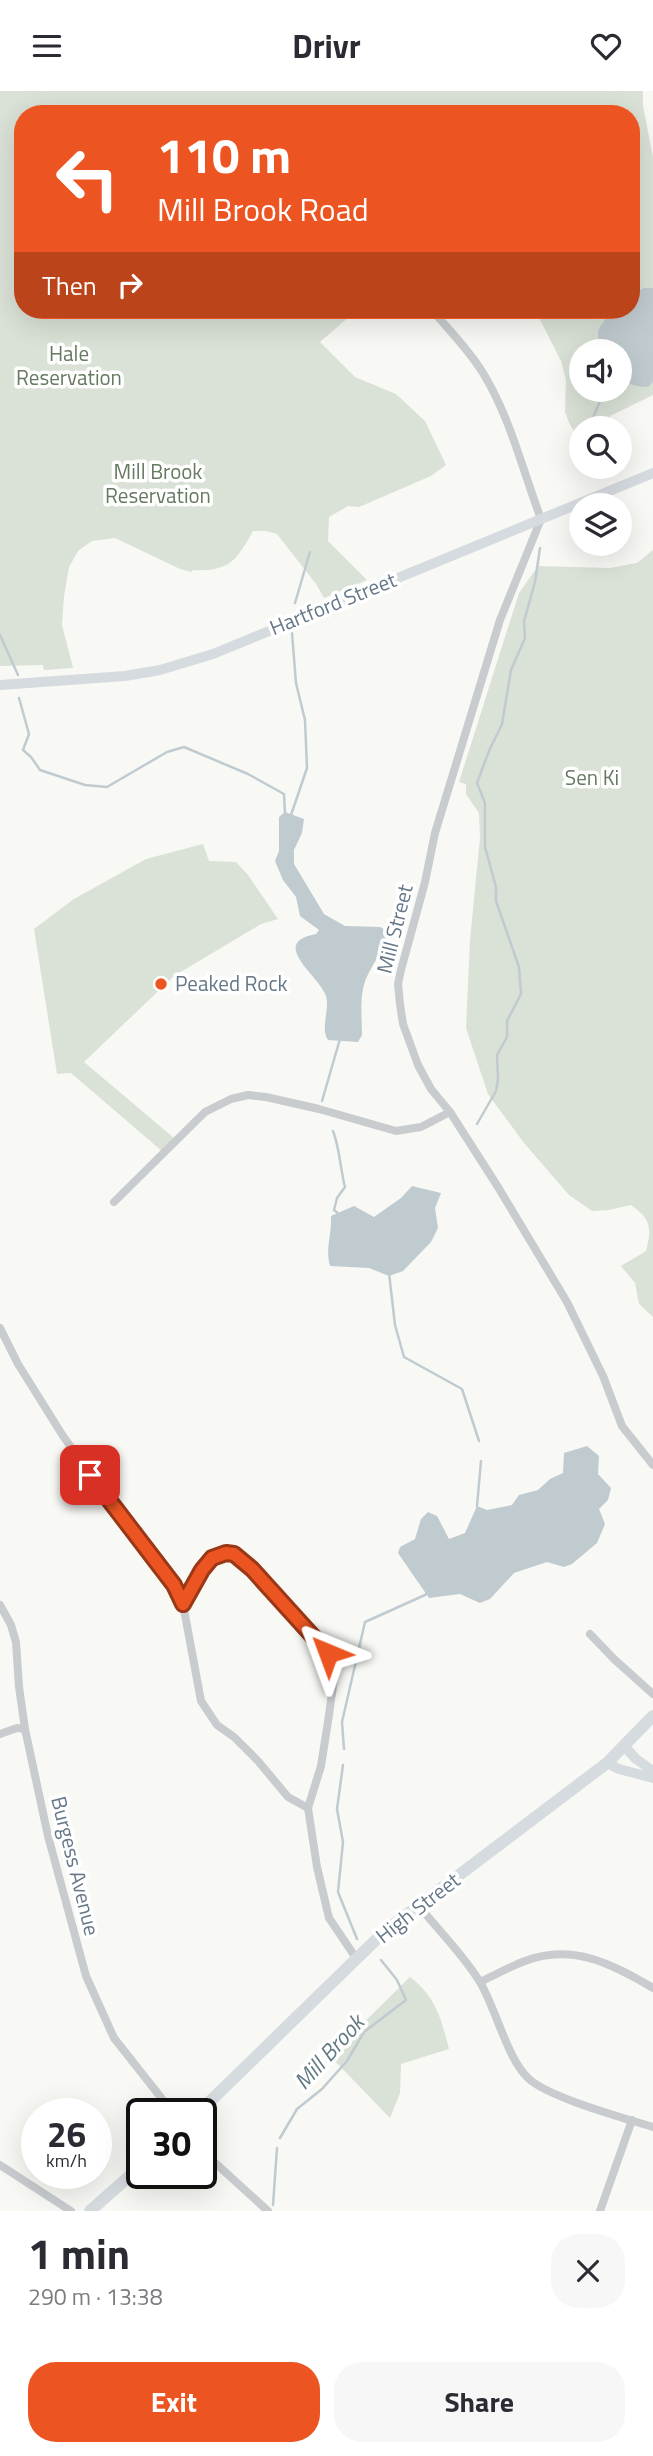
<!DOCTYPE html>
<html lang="en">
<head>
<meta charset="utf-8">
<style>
	:root { --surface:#fff; --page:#f7f7f7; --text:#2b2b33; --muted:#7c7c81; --accent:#ec5522 }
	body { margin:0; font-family:"Titillium Web",sans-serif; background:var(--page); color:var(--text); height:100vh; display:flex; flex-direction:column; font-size:26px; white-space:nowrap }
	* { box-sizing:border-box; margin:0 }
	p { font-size:23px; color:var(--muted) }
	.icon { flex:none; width:38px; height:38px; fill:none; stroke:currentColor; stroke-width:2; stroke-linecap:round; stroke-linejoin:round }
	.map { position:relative; height:2120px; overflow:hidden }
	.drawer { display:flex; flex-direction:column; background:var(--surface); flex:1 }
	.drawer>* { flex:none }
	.guide { position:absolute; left:14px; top:14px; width:626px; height:214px; border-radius:28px; box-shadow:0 7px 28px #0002; background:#ec5522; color:#fff; overflow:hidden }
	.fabs { position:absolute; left:569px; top:248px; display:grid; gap:14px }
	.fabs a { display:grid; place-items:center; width:63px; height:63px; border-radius:50%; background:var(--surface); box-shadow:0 7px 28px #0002; font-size:35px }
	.speed { position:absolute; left:21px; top:2007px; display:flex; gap:14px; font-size:35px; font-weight:700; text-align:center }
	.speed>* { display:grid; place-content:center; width:91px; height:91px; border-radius:50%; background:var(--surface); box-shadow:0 7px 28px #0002; line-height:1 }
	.speed small { font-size:18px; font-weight:400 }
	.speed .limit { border:4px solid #111; border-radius:10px; background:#fff; color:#111 }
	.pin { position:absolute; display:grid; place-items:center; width:60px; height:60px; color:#fff; margin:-30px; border-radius:14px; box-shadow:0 4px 10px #0006 }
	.me { position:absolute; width:77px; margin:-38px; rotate:316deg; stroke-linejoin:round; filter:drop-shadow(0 0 5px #0008) }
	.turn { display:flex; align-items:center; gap:24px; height:147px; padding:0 28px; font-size:32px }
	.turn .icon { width:91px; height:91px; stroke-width:2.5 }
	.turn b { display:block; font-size:49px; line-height:60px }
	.then { display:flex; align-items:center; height:66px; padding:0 28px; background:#0003; gap:14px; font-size:26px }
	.round { display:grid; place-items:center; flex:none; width:74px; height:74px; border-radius:28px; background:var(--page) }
	.headline { display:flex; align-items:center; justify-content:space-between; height:119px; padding:0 28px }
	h1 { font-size:42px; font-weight:700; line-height:52px }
	.cta { display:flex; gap:14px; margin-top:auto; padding:14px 28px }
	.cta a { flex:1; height:80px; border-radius:28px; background:var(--accent); color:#fff; font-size:28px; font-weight:700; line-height:80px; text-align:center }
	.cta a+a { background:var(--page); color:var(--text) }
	header { display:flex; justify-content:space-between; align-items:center; height:91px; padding:0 28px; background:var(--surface); font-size:32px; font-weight:700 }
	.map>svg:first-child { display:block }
	.green { fill:#dae1d6 }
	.water { fill:#c0cbd0 }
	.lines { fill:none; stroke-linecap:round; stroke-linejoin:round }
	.stream { stroke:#c0cbd0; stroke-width:2.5 }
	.street { stroke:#c8cccf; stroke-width:8 }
	.secondary { stroke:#d6dbdf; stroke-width:10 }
	.primary { stroke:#d6dbdf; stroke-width:12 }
	.route-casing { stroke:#993716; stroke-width:18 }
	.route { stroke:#ec5522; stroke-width:12 }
	.poi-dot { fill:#ec5522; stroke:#fff; stroke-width:2.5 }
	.labels { text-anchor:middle; stroke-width:7; stroke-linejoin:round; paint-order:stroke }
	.park-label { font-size:21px; fill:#667a61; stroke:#fff }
	.street-label { font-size:21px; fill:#667888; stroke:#fff }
	.poi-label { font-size:21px; fill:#667888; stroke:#fff; text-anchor:start }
	.water-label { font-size:23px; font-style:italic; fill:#627a83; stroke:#fff }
</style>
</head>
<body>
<header><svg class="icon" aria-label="menu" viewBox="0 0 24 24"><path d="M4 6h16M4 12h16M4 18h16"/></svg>Drivr<svg class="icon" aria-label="heart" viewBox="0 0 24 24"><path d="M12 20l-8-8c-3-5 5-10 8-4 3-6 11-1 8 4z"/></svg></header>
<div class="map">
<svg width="653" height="2120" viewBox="0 0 653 2120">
	<rect width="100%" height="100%" fill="#f8f8f5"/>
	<g class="green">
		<path d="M0,0H643V15L653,66V197L639,198L632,202V23H23V219H357L320,251L355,286L396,303L425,330L446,374L431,385L359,416L348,415L329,426L328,450L367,489L324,507L316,493L277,443L266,440H253C237,469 229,481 193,479L191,481L180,478L115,447L92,450L78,460L69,476L64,505L62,534L73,577L44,579L43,574L0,575Z"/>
		<path d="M535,219H611C601,239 593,238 604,261H581V299H620V288L626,292L651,293L653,291V304L610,325L604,338H581L580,349L570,334L565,321L566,289L561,270Z"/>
		<path d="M653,459V1226L639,1213L635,1192L621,1175L646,1160C652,1137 651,1128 631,1114L609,1119L592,1120L569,1104L524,1052L488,1003L466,937L470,849L480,747L479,722L466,703V693L459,691L519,502L538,475L610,477L637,472Z"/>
		<path d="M203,753L209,770L236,771L248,784L278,828L261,833L174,885L84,971L174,1047L163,1061L71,982L57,983L34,838L74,808L146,768Z"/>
		<path d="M410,1886C436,1906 441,1927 449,1958L401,1973L400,2002L390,2027L330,1965Z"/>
	</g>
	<g class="water">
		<path d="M644,197H653V291L648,296C637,296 629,293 620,288V261H604C592,237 600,239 611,219H632V202Z"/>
		<path d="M285,721L304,728L302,742L294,759V773L324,823L345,835L380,836L387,840C385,862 367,877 363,898C360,913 362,930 362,944L358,951L328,949C320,937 330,919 326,905C319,884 268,852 316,843L319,839L300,825L296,806L283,789L275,770L279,760V726Z"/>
		<path d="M412,1095L441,1102L435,1117L438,1137L431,1151L403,1180L389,1185L369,1177L330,1175C325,1157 332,1143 331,1125L354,1115L374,1126L401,1107Z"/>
		<path d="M587,1355L599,1365L598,1383L611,1397L608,1409L599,1418L605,1433L597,1452L572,1473L564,1476L547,1471L514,1482L490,1508L480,1512L460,1503L429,1507L398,1462L400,1456L415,1448L421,1428L428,1421L437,1425L449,1448L465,1442L477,1415L487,1419L512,1414L519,1404L538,1399L550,1388L563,1382L564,1362Z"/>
	</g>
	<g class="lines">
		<g class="stream">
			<path d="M588,338L605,299"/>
			<path d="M295,512L310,461"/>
			<path d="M0,544L18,584"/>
			<path d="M19,607L29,643L23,659L31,666L40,679L85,694L107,696L167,661L184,656L248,683L284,703L285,723"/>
			<path d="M291,724L307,677L305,629L296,592L292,542"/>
			<path d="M322,1010L340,948"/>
			<path d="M477,1033L496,1000L498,988L497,964L507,946V930L521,903L519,876L496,810V796L485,756V712L477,692L489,660L502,633L511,579L525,547L524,530L535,491L540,457"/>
			<path d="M333,1040C340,1058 340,1077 345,1096L337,1107L334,1119L340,1124"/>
			<path d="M389,1182L395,1234L404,1266L462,1298L479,1350"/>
			<path d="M477,1415L481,1370"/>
			<path d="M344,1658L342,1631L365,1531L425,1504L428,1501"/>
			<path d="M343,1674L337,1718L343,1751L338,1801L357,1848"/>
			<path d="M280,2047L297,2018L322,1998L347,1970L364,1941L406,1909L397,1889L381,1869"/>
			<path d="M273,2114L277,2057"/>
		</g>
		<g class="street">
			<path d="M432,219C449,239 469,259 483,282C510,326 523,380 541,428L500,529L435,742L425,791L401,879L398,893L400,913L403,933L418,974L431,998L450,1021L498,1096L567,1211L603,1285L622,1335L653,1374"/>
			<path d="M114,1111L205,1021L231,1008L248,1004L266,1006L319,1018L396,1040L421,1036L450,1021"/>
			<path d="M0,1237L18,1273L63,1345L152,1468L175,1494L183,1513L201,1610L217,1634L234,1646L258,1670L288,1706L308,1717"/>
			<path d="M183,1513L212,1467L226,1462L234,1463L252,1478L328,1562L334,1587L329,1624L321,1675L308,1717L317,1776L329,1827L356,1867"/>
			<path d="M0,1514L11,1534L16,1551L19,1596L25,1638L48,1745L86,1885L114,1947L174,2023"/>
			<path d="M590,1543L614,1568L653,1603"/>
			<path d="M0,1643L17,1637L25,1638"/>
			<path d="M419,1815C439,1840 463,1863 480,1891C496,1918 507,1967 528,1987C547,2006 624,2027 653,2036"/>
			<path d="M480,1891C495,1884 509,1876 525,1870C573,1852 612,1873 653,1897"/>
			<path d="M201,2059L268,2120"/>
			<path d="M0,2074L71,2120"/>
			<path d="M600,2120L632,2029"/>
		</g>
		<g class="secondary">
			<path d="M0,594L125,585L160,579L213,563L653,382"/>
			<path d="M624,1655L636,1668L653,1680"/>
			<path d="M607,1672L619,1678L653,1687"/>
		</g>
		<g class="primary">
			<path d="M197,2023L385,1840L607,1672L653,1625"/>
			<path d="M90,2120L142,2074"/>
		</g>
	</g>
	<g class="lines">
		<defs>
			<path id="route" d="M90,1384L174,1494L183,1513L202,1479L212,1467L226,1462L234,1463L252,1478L328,1562"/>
		</defs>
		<use href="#route" class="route-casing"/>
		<use href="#route" class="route"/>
	</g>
	<circle class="poi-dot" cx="161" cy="893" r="7"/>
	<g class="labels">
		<g class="park-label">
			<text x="69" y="270">Hale<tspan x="69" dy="24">Reservation</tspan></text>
			<text x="158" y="388">Mill Brook<tspan x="158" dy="24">Reservation</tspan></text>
			<text x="592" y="694">Sen Ki</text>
		</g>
		<g class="street-label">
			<text transform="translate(333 513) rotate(-22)" y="7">Hartford Street</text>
			<text transform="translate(395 838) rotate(-76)" y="7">Mill Street</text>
			<text transform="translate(75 1775) rotate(76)" y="7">Burgess Avenue</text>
			<text transform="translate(418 1817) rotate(-38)" y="7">High Street</text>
		</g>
		<g class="poi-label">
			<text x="175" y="900">Peaked Rock</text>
		</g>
		<g class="water-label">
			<text transform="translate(329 1961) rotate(-48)" y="8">Mill Brook</text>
		</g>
	</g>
</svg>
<div class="fabs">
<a><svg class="icon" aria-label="sound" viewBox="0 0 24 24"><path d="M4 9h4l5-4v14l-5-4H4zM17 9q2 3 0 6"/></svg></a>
<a><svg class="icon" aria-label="search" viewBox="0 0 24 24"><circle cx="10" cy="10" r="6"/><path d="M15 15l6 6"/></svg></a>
<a><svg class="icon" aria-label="layers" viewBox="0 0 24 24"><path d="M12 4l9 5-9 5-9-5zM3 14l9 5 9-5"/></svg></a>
</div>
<div class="speed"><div>26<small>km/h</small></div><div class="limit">30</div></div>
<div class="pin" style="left:90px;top:1384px;background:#d93025"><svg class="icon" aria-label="arrive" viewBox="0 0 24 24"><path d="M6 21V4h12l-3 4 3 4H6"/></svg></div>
<svg class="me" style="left:328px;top:1562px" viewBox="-20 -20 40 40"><path d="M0-17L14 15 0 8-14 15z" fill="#ec5522" stroke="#fff" stroke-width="4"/></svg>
<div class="guide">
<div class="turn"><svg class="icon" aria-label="left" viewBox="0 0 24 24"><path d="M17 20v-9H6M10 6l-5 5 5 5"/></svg><div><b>110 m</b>Mill Brook Road</div></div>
<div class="then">Then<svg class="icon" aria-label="right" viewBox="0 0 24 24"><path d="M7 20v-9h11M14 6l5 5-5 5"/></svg></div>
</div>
</div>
<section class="drawer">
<div class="headline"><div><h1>1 min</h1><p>290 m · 13:38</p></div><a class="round"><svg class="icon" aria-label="close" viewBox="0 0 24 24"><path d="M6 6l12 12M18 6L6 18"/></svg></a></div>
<div class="cta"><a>Exit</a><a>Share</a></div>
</section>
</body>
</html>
